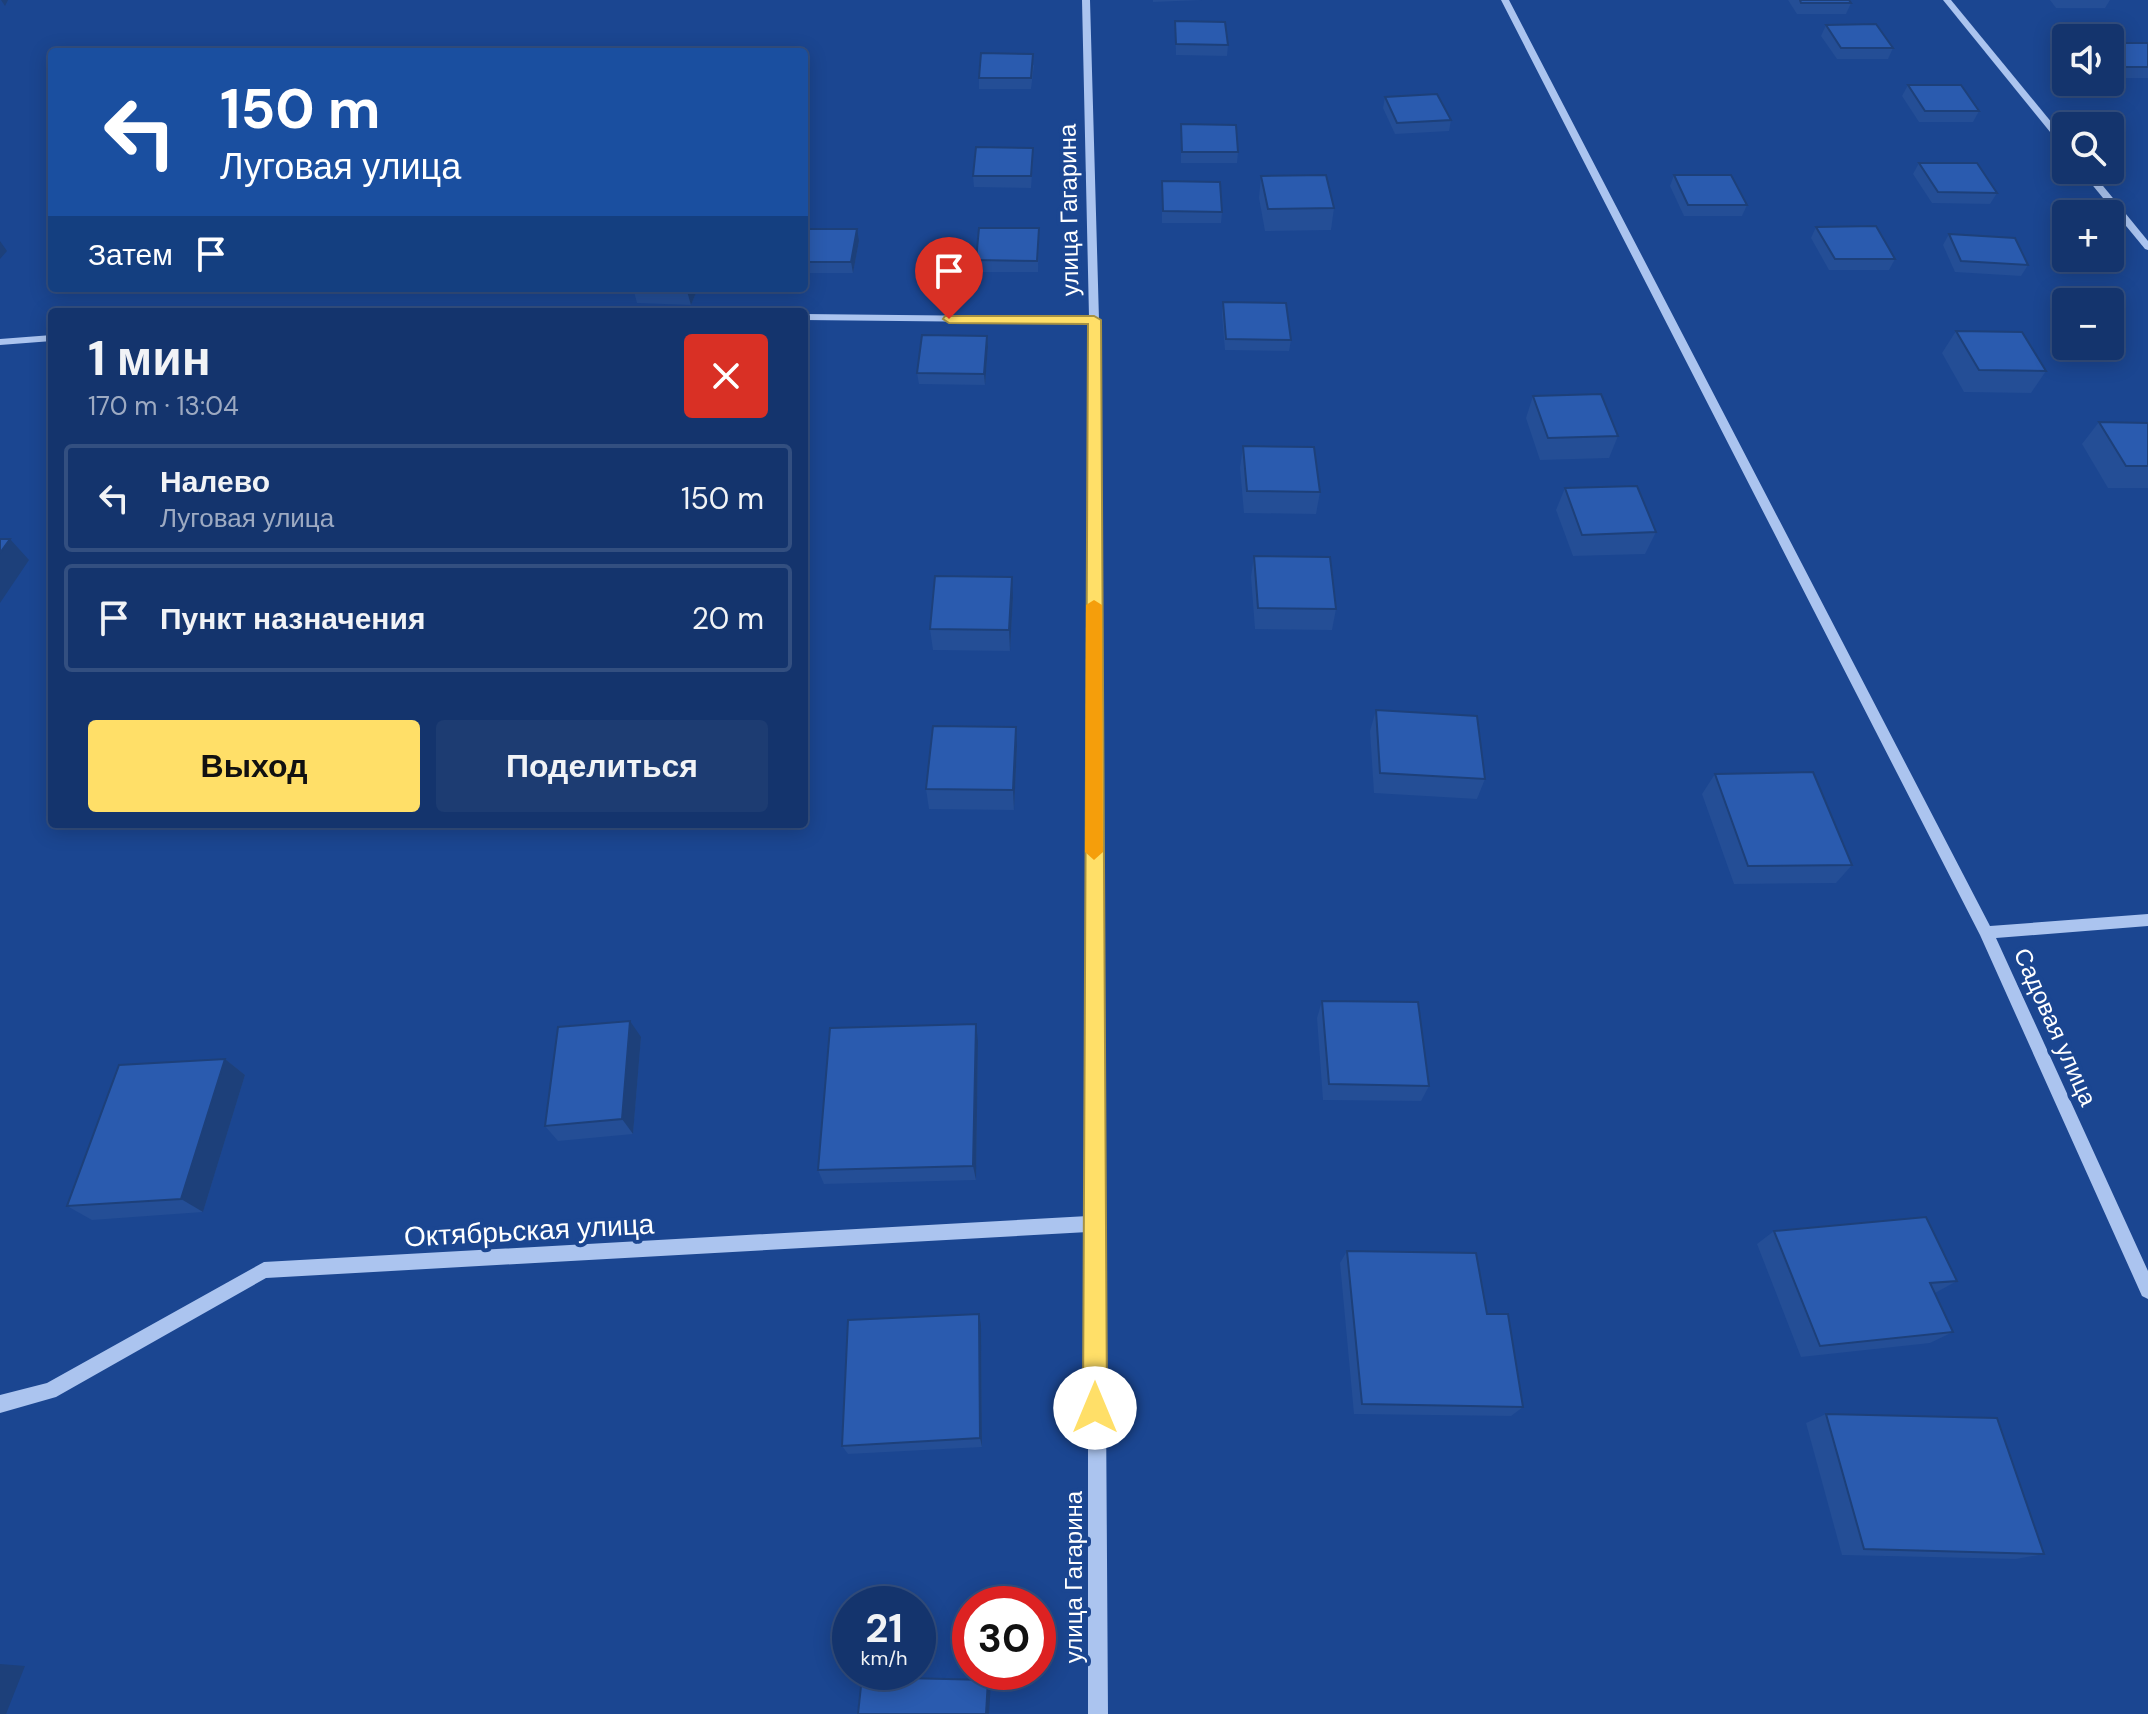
<!DOCTYPE html>
<html lang="ru">
<head>
<meta charset="utf-8">
<style>
	:root { --surface:#14346d; --page:#1d3c72; --text:#f1f3f6; --muted:#9daac2; --line:#334f80; --accent:#ffdf68 }
	body { margin:0; font-family:"DM Sans",sans-serif; background:var(--page); color:var(--text); height:100vh; display:flex; flex-direction:column; font-size:30px; white-space:nowrap }
	* { box-sizing:border-box; margin:0 }
	p { font-size:26px; color:var(--muted) }
	.icon { flex:none; width:44px; height:44px; fill:none; stroke:currentColor; stroke-width:2; stroke-linecap:round; stroke-linejoin:round }
	.map { position:relative; flex:1; overflow:hidden }
	.side { position:absolute; left:48px; top:308px; width:760px; height:520px; display:flex; flex-direction:column; background:var(--surface); border-radius:8px; box-shadow:0 4px 20px #0003,0 0 0 2px var(--line) }
	.side>* { flex:none }
	.top-card { position:absolute; left:48px; top:48px; width:760px; height:244px; border-radius:8px; box-shadow:0 4px 20px #0003,0 0 0 2px var(--line); background:#1a4fa0; color:#fff; overflow:hidden }
	.tools { position:absolute; left:2052px; top:24px; display:grid; gap:16px }
	.tools a { display:grid; place-items:center; width:72px; height:72px; border-radius:8px; background:var(--surface); box-shadow:0 4px 20px #0003,0 0 0 2px var(--line); font-size:40px }
	.speed { position:absolute; left:832px; top:1586px; display:flex; gap:16px; font-size:40px; font-weight:700; text-align:center }
	.speed>* { display:grid; place-content:center; width:104px; height:104px; border-radius:50%; background:var(--surface); box-shadow:0 4px 20px #0003,0 0 0 2px var(--line); line-height:1 }
	.speed small { font-size:20px; font-weight:400 }
	.speed .limit { border:12px solid #d22; background:#fff; color:#111 }
	.pin { position:absolute; display:grid; place-items:center; width:68px; height:68px; color:#fff; margin:-82px -34px; border-radius:50% 50% 50% 0; rotate:-45deg; box-shadow:0 0 8px #0007 }
	.pin .icon { rotate:45deg }
	.me { position:absolute; width:88px; margin:-44px; rotate:0deg; stroke-linejoin:round; filter:drop-shadow(0 0 6px #0008) }
	.turn { display:flex; align-items:center; gap:28px; height:168px; padding:0 40px; font-size:36px }
	.turn .icon { width:104px; height:104px; stroke-width:2.5 }
	.turn b { display:block; font-size:56px; line-height:68px }
	.then { display:flex; align-items:center; height:76px; padding:0 40px; background:#0003; gap:16px; font-size:30px }
	.round { display:grid; place-items:center; flex:none; width:84px; height:84px; border-radius:8px; background:var(--page) }
	.summary { display:flex; align-items:center; justify-content:space-between; height:136px; padding:0 40px }
	h1 { font-size:48px; font-weight:700; line-height:60px }
	.button { display:flex; gap:16px; margin-top:auto; padding:16px 40px }
	.button a { flex:1; height:92px; border-radius:8px; background:var(--accent); color:#111; font-size:32px; font-weight:700; line-height:92px; text-align:center }
	.button a+a { background:var(--page); color:var(--text) }
	ul { padding:0; list-style:none }
	li { display:flex; align-items:center; gap:24px; height:108px; margin:0 16px 12px; padding:0 24px; border:4px solid var(--line); border-radius:8px }
	li div { flex:1 }
	li b { display:block; font-size:30px }
	li em { font-style:normal }
	.map>svg:first-child { display:block }
	.lines { fill:none; stroke-linecap:round; stroke-linejoin:round }
	.minor { fill:#abc4ef; fill-rule:evenodd }
	.wall { fill:#244e96 }
	.shaded-wall { fill:#1d407a }
	.building { fill:#2a5baf; stroke:#1d407a; stroke-width:2 }
	.route { fill:#ffdf68; stroke:#a69144; stroke-width:2 }
	.slow { fill:#f59e0b }
	.labels { text-anchor:middle; stroke-width:8; stroke-linejoin:round; paint-order:stroke }
	.street-label { font-size:24px; fill:#fff; stroke:#1b4691 }
	.near-street-label { font-size:28px; fill:#fff; stroke:#1b4691 }
</style>
</head>
<body>
<div class="map">
<svg width="2148" height="1714" viewBox="0 0 2148 1714">
	<rect width="100%" height="100%" fill="#1b4691"/>
	<g class="lines">
		<g class="minor">
			<path d="M1082,0H1090L1099,320L1108,1714H1088V1232L266,1278L56,1397L0,1413V1395L47,1383L264,1262L1088,1216L1089,323L804,320V314L1089,317Z"/>
			<path d="M1501,0H1509L1990,926L2148,914V926L1996,938L2148,1271V1299L2142,1296L1980,935Z"/>
			<path d="M1943,0H1951L2066,140V149L2063,148Z"/>
			<path d="M2080,170H2090L2148,241V250L2145,249Z"/>
			<path d="M52,335V341L0,345V339Z"/>
		</g>
	</g>
	<g class="wall">
		<path d="M1153,0H1202L1153,2Z"/>
		<path d="M1788,0H1849L1851,3L1846,14H1797Z"/>
		<path d="M2050,0H2110L2105,8H2056Z"/>
		<path d="M1175,21L1228,45L1227,56L1176,55Z"/>
		<path d="M1826,25L1893,48L1888,59H1837L1821,36Z"/>
		<path d="M2110,43H2148V78H2111L2110,76Z"/>
		<path d="M1034,65L1031,89H979V78Z"/>
		<path d="M1908,85L1979,111L1973,122H1919L1902,96Z"/>
		<path d="M1385,97L1451,120L1449,131L1395,134L1383,108Z"/>
		<path d="M1181,124L1238,152L1237,163H1181Z"/>
		<path d="M1033,159L1031,188L974,187L973,176Z"/>
		<path d="M1919,163L1997,193L1990,204L1932,203L1913,174Z"/>
		<path d="M1674,175L1747,205L1742,216H1684L1670,186Z"/>
		<path d="M1261,176L1334,208L1331,230L1265,231L1259,198Z"/>
		<path d="M1162,181L1222,212L1221,223H1162Z"/>
		<path d="M1816,227L1895,259L1889,270H1829L1811,238Z"/>
		<path d="M1039,228L1038,272H977L976,260Z"/>
		<path d="M804,229L859,241L853,273H804Z"/>
		<path d="M1949,234L2028,265L2021,276L1955,272L1943,245Z"/>
		<path d="M633,288H698L691,305L637,303Z"/>
		<path d="M1223,302L1291,340L1289,351L1225,350L1222,314Z"/>
		<path d="M1956,331L2046,371L2031,393L1964,392L1942,353Z"/>
		<path d="M987,336L988,347L985,385L919,384L917,373Z"/>
		<path d="M1533,396L1618,436L1609,458L1540,460L1526,418Z"/>
		<path d="M2099,422L2148,423V488H2108L2082,444Z"/>
		<path d="M1243,446L1320,492L1316,514L1244,513L1240,468Z"/>
		<path d="M1565,488L1656,532L1645,554L1573,556L1556,510Z"/>
		<path d="M1254,556L1336,609L1332,630L1255,629L1251,577Z"/>
		<path d="M1013,598L1010,651L933,650L930,629Z"/>
		<path d="M1376,710L1485,779L1477,799L1374,793L1370,731Z"/>
		<path d="M1017,747L1014,810L929,809L926,789Z"/>
		<path d="M1715,774L1852,865L1836,883L1734,884L1702,794Z"/>
		<path d="M1322,1001L1429,1086L1421,1101L1323,1100L1317,1018Z"/>
		<path d="M641,1037L633,1134L558,1141L545,1126Z"/>
		<path d="M978,1041L976,1180L824,1184L818,1170Z"/>
		<path d="M225,1059L245,1075L203,1212L92,1220L67,1206Z"/>
		<path d="M1774,1231L1957,1281L1935,1293L1953,1332L1930,1343L1801,1357L1757,1244Z"/>
		<path d="M1347,1251L1487,1314L1523,1407L1511,1416L1354,1414L1340,1263Z"/>
		<path d="M981,1325L982,1447L848,1454L842,1446Z"/>
		<path d="M1826,1414L2044,1554L2016,1559L1842,1555L1806,1423Z"/>
	</g>
	<g class="shaded-wall">
		<path d="M1,0H8L5,6Z"/>
		<path d="M857,229L859,241L853,273L851,262Z"/>
		<path d="M0,241L7,251L0,259Z"/>
		<path d="M686,288H698L691,305Z"/>
		<path d="M987,336L988,347L985,385L984,374Z"/>
		<path d="M10,539L29,560L0,603V553Z"/>
		<path d="M1012,577L1013,598L1010,651L1009,630Z"/>
		<path d="M1016,727L1017,747L1014,810L1013,790Z"/>
		<path d="M630,1021L641,1037L633,1134L622,1119Z"/>
		<path d="M976,1024L978,1041L976,1180L973,1166Z"/>
		<path d="M225,1059L245,1075L203,1212L181,1199Z"/>
		<path d="M979,1314L981,1325L982,1447L980,1438Z"/>
		<path d="M0,1664L25,1666L6,1714H0Z"/>
		<path d="M988,1680L991,1682L989,1714H986Z"/>
	</g>
	<g class="building">
		<path d="M1800,0H1849L1851,3H1801Z"/>
		<path d="M1175,21L1225,22L1228,45L1176,44Z"/>
		<path d="M1876,24L1893,48H1841L1826,25Z"/>
		<path d="M2110,43H2148V67H2118L2110,57Z"/>
		<path d="M981,53L1033,54L1031,78H979Z"/>
		<path d="M1908,85H1961L1979,111H1925Z"/>
		<path d="M1437,94L1451,120L1397,123L1385,97Z"/>
		<path d="M1181,124L1236,125L1238,152H1182Z"/>
		<path d="M976,147L1033,148L1031,176H973Z"/>
		<path d="M1919,163H1977L1997,193L1938,192Z"/>
		<path d="M1326,175L1334,208L1268,209L1261,176Z"/>
		<path d="M1674,175H1731L1747,205H1688Z"/>
		<path d="M1162,181L1220,182L1222,212L1163,211Z"/>
		<path d="M1876,226L1895,259H1835L1816,227Z"/>
		<path d="M979,228H1039L1037,261L976,260Z"/>
		<path d="M804,229H857L851,262H804Z"/>
		<path d="M1949,234L2015,238L2028,265L1961,261Z"/>
		<path d="M1223,302L1286,303L1291,340L1226,339Z"/>
		<path d="M1956,331L2022,332L2046,371L1979,370Z"/>
		<path d="M922,335L987,336L984,374L917,373Z"/>
		<path d="M1601,394L1618,436L1548,438L1533,396Z"/>
		<path d="M2099,422L2148,423V466H2126Z"/>
		<path d="M1243,446L1314,447L1320,492L1247,491Z"/>
		<path d="M1637,486L1656,532L1582,535L1565,488Z"/>
		<path d="M0,539H10L0,553Z"/>
		<path d="M1254,556L1330,557L1336,609L1258,608Z"/>
		<path d="M935,576L1012,577L1009,630L930,629Z"/>
		<path d="M1376,710L1477,716L1485,779L1380,773Z"/>
		<path d="M933,726L1016,727L1013,790L926,789Z"/>
		<path d="M1813,772L1852,865L1748,866L1715,774Z"/>
		<path d="M1322,1001L1418,1002L1429,1086L1329,1084Z"/>
		<path d="M630,1021L622,1119L545,1126L558,1027Z"/>
		<path d="M976,1024L973,1166L818,1170L830,1028Z"/>
		<path d="M225,1059L181,1199L67,1206L119,1065Z"/>
		<path d="M1926,1217L1957,1281L1930,1283L1953,1332L1820,1346L1774,1231Z"/>
		<path d="M1347,1251L1476,1253L1487,1314H1508L1523,1407L1362,1404Z"/>
		<path d="M979,1314L980,1438L842,1446L848,1320Z"/>
		<path d="M1826,1414L1997,1418L2044,1554L1864,1549Z"/>
		<path d="M862,1677L988,1680L986,1714H858Z"/>
	</g>
	<path class="route" d="M945,316H1094L1101,320L1107,1408L1103,1416L1095,1420L1087,1416L1083,1408L1088,324L949,323L943,319Z"/>
	<path class="slow" d="M1094,600L1102,605L1103,852L1094,860L1085,852L1086,605Z"/>
	<g class="labels">
		<g class="street-label">
			<text transform="translate(1069 210) rotate(-91)" y="8">улица Гагарина</text>
			<text transform="translate(2055 1027) rotate(66)" y="8">Садовая улица</text>
			<text transform="translate(1074 1577) rotate(-90)" y="8">улица Гагарина</text>
		</g>
		<g class="near-street-label">
			<text transform="translate(529 1230) rotate(-3)" y="10">Октябрьская улица</text>
		</g>
	</g>
</svg>
<div class="tools">
<a><svg class="icon" aria-label="sound" viewBox="0 0 24 24"><path d="M4 9h4l5-4v14l-5-4H4zM17 9q2 3 0 6"/></svg></a>
<a><svg class="icon" aria-label="search" viewBox="0 0 24 24"><circle cx="10" cy="10" r="6"/><path d="M15 15l6 6"/></svg></a>
<a>+</a>
<a>−</a>
</div>
<div class="speed"><div>21<small>km/h</small></div><div class="limit">30</div></div>
<div class="pin" style="left:949px;top:319px;background:#d93025"><svg class="icon" aria-label="arrive" viewBox="0 0 24 24"><path d="M6 21V4h12l-3 4 3 4H6"/></svg></div>
<svg class="me" style="left:1095px;top:1408px" viewBox="-20 -20 40 40"><circle r="19" fill="#fff"/><path d="M0-13L10 11 0 6-10 11z" fill="#ffdf68"/></svg>
<div class="top-card">
<div class="turn"><svg class="icon" aria-label="left" viewBox="0 0 24 24"><path d="M17 20v-9H6M10 6l-5 5 5 5"/></svg><div><b>150 m</b>Луговая улица</div></div>
<div class="then">Затем<svg class="icon" aria-label="arrive" viewBox="0 0 24 24"><path d="M6 21V4h12l-3 4 3 4H6"/></svg></div>
</div>
<section class="side">
<div class="summary"><div><h1>1 мин</h1><p>170 m · 13:04</p></div><a class="round" style="background:#d93025;color:#fff"><svg class="icon" aria-label="close" viewBox="0 0 24 24"><path d="M6 6l12 12M18 6L6 18"/></svg></a></div>
<ul>
<li><svg class="icon" aria-label="left" viewBox="0 0 24 24"><path d="M17 20v-9H6M10 6l-5 5 5 5"/></svg><div><b>Налево</b><p>Луговая улица</p></div><em>150 m</em></li>
<li><svg class="icon" aria-label="arrive" viewBox="0 0 24 24"><path d="M6 21V4h12l-3 4 3 4H6"/></svg><div><b>Пункт назначения</b></div><em>20 m</em></li>
</ul>
<div class="button"><a>Выход</a><a>Поделиться</a></div>
</section>
</div>
</body>
</html>
